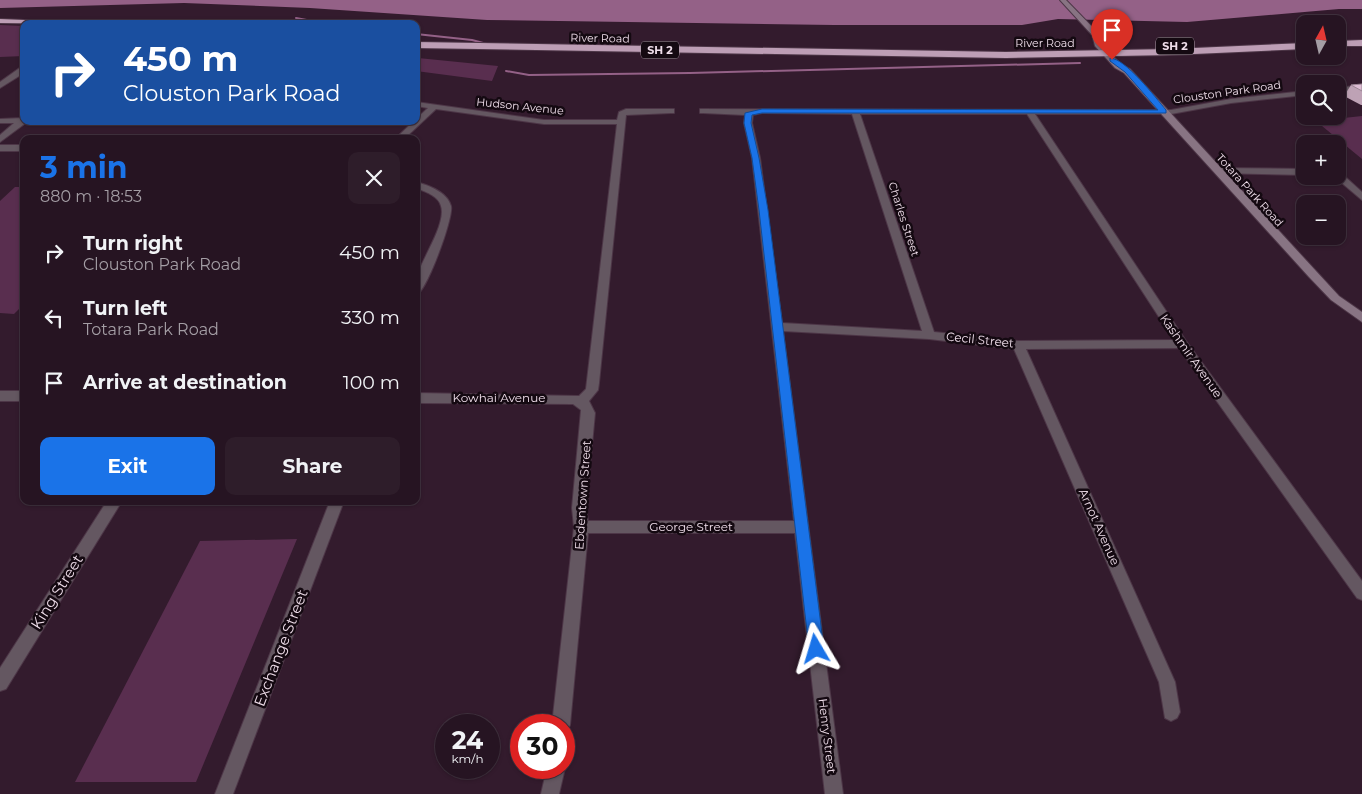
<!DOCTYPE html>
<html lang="en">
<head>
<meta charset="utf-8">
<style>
	:root { --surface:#261422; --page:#2e1d2a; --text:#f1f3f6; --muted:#a49ea5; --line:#423340; --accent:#1a73e8 }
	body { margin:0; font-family:Montserrat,sans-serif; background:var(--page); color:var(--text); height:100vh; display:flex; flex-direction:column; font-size:19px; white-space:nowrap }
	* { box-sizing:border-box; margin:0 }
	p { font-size:16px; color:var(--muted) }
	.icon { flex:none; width:28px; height:28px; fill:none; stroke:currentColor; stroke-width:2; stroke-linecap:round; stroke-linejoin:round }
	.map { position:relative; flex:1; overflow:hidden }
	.side { position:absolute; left:20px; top:135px; width:400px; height:370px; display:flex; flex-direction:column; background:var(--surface); border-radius:10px; box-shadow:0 1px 4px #0004,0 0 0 1px var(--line) }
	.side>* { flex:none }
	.guide { position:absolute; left:20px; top:20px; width:400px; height:105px; border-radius:10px; box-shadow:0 1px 4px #0004,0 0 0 1px var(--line); background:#1a4fa0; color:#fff; overflow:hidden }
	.needle { width:32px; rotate:8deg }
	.fabs { position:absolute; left:1296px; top:15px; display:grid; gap:10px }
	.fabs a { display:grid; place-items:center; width:50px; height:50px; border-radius:10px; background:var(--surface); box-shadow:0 1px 4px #0004,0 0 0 1px var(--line); font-size:25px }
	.speed { position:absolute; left:435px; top:714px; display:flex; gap:10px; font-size:25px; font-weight:700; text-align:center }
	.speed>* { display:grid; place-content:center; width:65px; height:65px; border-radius:50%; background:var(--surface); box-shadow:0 1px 4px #0004,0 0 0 1px var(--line); line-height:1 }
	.speed small { font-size:12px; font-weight:400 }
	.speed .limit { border:8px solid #d22; background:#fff; color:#111 }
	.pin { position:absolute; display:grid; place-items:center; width:42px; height:42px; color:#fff; margin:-51px -21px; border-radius:50% 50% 50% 0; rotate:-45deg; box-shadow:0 0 5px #0007 }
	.pin .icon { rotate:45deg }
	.me { position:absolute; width:55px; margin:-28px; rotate:353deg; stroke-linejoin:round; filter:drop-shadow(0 0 4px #0008) }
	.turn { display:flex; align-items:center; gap:18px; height:105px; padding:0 20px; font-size:22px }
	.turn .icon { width:65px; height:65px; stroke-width:2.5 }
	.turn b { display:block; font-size:35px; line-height:42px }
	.round { display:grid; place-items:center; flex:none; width:52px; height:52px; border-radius:10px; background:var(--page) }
	.head { display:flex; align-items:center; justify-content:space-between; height:85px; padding:0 20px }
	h1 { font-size:30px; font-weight:700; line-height:38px; color:var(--accent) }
	.action { display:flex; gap:10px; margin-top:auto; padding:10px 20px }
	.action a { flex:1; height:58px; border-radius:10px; background:var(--accent); color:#fff; font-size:20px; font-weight:700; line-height:58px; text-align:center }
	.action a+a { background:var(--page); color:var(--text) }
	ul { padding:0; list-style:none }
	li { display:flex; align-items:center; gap:15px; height:65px; padding:0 20px }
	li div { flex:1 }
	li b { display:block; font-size:19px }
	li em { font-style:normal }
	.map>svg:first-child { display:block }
	.green { fill:#592e4f }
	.water { fill:#946187 }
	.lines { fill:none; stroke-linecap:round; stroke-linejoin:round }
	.stream { stroke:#946187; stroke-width:2 }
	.street-casing { stroke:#4d3647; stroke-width:2 }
	.secondary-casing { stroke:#4d3647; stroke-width:2 }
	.highway-casing { stroke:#4d3647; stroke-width:2 }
	.street { fill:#645761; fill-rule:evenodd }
	.secondary { fill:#887483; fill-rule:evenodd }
	.highway { fill:#bd9eb5; fill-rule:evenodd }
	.wall { fill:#bea2b5 }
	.building { fill:#ddbcd3; stroke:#9b8494 }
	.route { fill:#1a73e8; stroke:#114b97 }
	.labels { text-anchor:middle; stroke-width:5; stroke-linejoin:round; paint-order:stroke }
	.far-street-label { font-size:11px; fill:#efdeea; stroke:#140911 }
	.shield { fill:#140911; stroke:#ad9ea9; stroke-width:1 }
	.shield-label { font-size:11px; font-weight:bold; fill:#efdeea }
	.street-label { font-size:12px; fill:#efdeea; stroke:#140911 }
	.near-street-label { font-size:15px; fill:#efdeea; stroke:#140911 }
</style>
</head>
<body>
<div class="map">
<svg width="1362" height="794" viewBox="0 0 1362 794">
	<rect width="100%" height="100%" fill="#331b2d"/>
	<g class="green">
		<path d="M0,25L24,26V56L0,57Z"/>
		<path d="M416,58H418L498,66L492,81L416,71Z"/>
		<path d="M1362,116V159L1316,121Z"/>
		<path d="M15,187H24V304L14,314L0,313V201Z"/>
		<path d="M297,539L196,782H75L200,541Z"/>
	</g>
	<path class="water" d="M0,0H1362V9H1339L1187,22L1058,19L1022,25H834L487,20L310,8L184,3L0,8Z"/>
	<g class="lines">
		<g class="stream">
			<path d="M296,18L328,24"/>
			<path d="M416,34L472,40L487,44"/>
			<path d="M506,71L529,75L690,73L1080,63"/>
		</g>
		<defs>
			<g id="street">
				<path d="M21,67H24V73L0,88V82Z"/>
				<path d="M1362,85V89L1338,92V88Z"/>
				<path d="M1305,91V95L1231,103L1171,114H1035L1186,341L1362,581V600L1357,598L1179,348L1026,349L1175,682L1180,712L1177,718L1171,721L1165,718L1159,682L1014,349L929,339L783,331L843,794H825L795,533H588L570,725L567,731L564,733V725H552L574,527L572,508L581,410L573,404L416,403V393L579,396L586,389L617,124H544L436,109L404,139H395L414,121H416V119L428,108L416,106V102L544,120H617L619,112L626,109H674V113H671L626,115L599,383L598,390L589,401L595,413L586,508L588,521H794L758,210L752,158L744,123L745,115L703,113H700V109L1171,110L1231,99ZM762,113L852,114L922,331L782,323L760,158L752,123L753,115ZM860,114H1027L1174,340L1018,341L934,332Z"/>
				<path d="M24,118V121L27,122L0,142V135L14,123H0V119Z"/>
				<rect x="0" y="145" width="24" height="6"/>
				<path d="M1219,168L1305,169V175L1216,173L1215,171Z"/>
				<path d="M1338,174H1342L1362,192V200L1336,178L1335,176H1338Z"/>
				<path d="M416,182C428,185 447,192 451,206C454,217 426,293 416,295C416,290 415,284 416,280C420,261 447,224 441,206C439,196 424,191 416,188Z"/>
				<rect x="0" y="391" width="24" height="10"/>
				<path d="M107,501H122L6,689L0,691V668Z"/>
				<path d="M330,501H344L233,794H215Z"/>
				<path d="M564,765L565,768L559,794H541L547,768H564Z"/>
			</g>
			<path id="secondary" d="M1060,0H1066L1103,38V40L1100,41V44L1121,64L1130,69L1339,296L1362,312V322L1331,300L1309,277L1124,73L1115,68L1095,46L1092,35Z"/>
			<g id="highway">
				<path d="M0,19L74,22L78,24L0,23Z"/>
				<path d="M1362,40V46H1338V41Z"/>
				<path d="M416,42L1006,52L1172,49L1305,43V49L1172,55L1006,58L416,48Z"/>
			</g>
		</defs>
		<use href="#street" class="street-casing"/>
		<use href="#secondary" class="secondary-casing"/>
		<use href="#highway" class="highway-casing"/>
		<use href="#street" class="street"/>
		<use href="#secondary" class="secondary"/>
		<use href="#highway" class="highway"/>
	</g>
	<path class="wall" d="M1362,84V105H1361L1344,96L1351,85Z"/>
	<path class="building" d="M1362,84V91L1351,85Z"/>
	<path class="route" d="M1110,58C1125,58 1156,98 1166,110V113H762L752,115L751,123L759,158L768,210L824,649L822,654L816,656L811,654L809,649L759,210L752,158L744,123L745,113L762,109L1158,110L1125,72L1110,61Z"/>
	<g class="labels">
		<g class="far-street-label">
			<text transform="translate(600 38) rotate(1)" y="4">River Road</text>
			<text x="1045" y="47">River Road</text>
			<text transform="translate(1227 92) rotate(-8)" y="4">Clouston Park Road</text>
			<text transform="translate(520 106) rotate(6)" y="4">Hudson Avenue</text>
			<text transform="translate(1250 190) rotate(48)" y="4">Totara Park Road</text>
			<text transform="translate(904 219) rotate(72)" y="4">Charles Street</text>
		</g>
		<g class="shield">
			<rect x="1156" y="37.5" width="38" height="17" rx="4"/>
			<rect x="641" y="41.5" width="38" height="17" rx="4"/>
		</g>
		<g class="shield-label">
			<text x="1175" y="50">SH 2</text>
			<text x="660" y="54">SH 2</text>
		</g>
		<g class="street-label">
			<text transform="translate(980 340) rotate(6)" y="4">Cecil Street</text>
			<text transform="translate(1191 356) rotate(55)" y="4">Kashmir Avenue</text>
			<text x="499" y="402">Kowhai Avenue</text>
			<text transform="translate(583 495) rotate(-86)" y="4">Ebdentown Street</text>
			<text x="691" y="531">George Street</text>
			<text transform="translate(1099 527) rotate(66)" y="4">Arnot Avenue</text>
			<text transform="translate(827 736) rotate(83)" y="4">Henry Street</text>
		</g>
		<g class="near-street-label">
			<text transform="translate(57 592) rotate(-58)" y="5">King Street</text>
			<text transform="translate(281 648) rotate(-69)" y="5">Exchange Street</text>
		</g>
	</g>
</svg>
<div class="fabs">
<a><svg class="needle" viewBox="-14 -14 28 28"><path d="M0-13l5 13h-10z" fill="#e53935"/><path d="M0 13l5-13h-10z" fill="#a49ea5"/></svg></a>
<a><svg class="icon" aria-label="search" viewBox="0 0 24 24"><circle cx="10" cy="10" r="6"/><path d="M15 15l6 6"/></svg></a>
<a>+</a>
<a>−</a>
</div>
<div class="speed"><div>24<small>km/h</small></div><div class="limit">30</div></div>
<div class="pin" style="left:1112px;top:60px;background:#d93025"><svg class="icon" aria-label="arrive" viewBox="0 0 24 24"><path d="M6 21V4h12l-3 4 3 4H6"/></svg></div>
<svg class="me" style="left:816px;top:649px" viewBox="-20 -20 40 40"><path d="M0-17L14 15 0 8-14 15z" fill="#1a73e8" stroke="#fff" stroke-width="4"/></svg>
<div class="guide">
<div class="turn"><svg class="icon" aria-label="right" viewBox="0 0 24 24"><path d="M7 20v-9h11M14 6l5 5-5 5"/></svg><div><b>450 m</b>Clouston Park Road</div></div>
</div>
<section class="side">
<div class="head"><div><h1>3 min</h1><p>880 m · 18:53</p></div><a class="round"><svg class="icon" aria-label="close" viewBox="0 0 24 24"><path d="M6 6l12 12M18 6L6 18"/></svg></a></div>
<ul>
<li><svg class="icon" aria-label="right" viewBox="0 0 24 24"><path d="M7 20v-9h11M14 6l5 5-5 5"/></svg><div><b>Turn right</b><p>Clouston Park Road</p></div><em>450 m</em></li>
<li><svg class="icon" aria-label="left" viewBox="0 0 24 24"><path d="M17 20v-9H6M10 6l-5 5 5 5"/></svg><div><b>Turn left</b><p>Totara Park Road</p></div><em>330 m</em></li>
<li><svg class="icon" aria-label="arrive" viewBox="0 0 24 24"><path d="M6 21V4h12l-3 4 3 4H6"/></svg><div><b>Arrive at destination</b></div><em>100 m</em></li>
</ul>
<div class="action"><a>Exit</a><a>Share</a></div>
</section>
</div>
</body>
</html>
